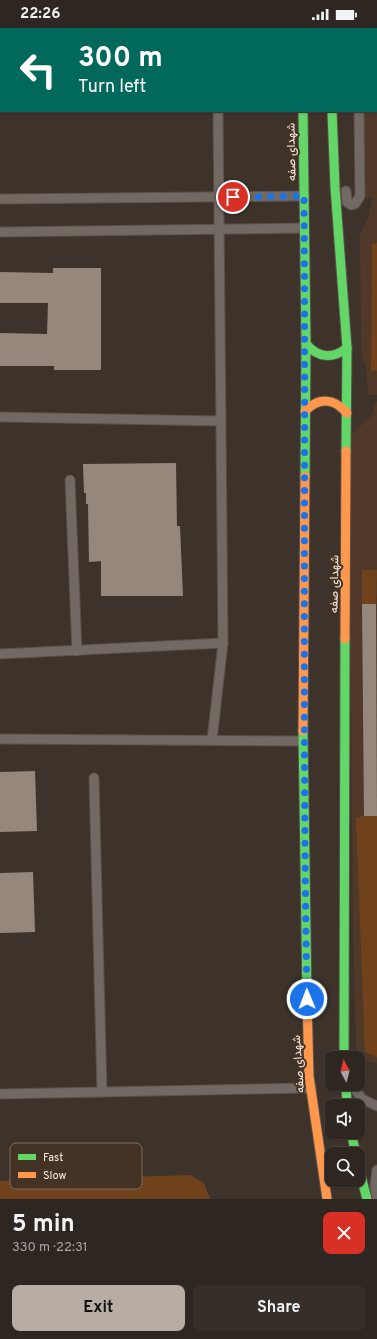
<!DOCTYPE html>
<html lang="en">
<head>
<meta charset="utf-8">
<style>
	:root { --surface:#2e2620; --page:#362e29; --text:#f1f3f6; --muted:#a7a5a5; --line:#49433e; --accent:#b8ada5 }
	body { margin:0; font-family:Overpass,Vazirmatn,sans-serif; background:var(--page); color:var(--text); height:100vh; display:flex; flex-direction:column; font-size:15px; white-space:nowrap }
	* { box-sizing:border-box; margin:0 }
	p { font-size:13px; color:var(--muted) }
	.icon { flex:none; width:22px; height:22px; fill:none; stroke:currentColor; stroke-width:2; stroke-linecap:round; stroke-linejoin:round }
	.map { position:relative; height:1171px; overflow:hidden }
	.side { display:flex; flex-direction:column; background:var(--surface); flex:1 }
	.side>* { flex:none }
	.guide { position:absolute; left:0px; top:0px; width:377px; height:84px; box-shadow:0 1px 3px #0004,0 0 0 1px var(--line); background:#00695c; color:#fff; overflow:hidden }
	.needle { width:26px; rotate:353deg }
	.buttons { position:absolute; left:325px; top:1023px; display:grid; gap:8px }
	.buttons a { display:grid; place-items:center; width:40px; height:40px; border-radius:8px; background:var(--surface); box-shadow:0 1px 3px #0004,0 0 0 1px var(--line); font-size:20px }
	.pin { position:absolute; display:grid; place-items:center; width:34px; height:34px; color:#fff; margin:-17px; border:2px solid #fff; border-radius:50%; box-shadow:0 1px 4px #0007 }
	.me { position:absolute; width:44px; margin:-22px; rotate:359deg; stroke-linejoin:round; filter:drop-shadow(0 0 3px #0008) }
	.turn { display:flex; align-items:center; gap:14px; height:84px; padding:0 12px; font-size:18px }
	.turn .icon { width:52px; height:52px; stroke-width:2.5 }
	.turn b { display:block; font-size:28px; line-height:34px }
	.round { display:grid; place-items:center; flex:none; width:42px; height:42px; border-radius:8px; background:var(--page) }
	.overview { display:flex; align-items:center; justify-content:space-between; height:68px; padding:0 12px }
	h1 { font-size:24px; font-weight:700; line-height:30px }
	.button { display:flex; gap:8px; margin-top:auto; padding:8px 12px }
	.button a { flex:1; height:46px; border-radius:8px; background:var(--accent); color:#111; font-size:16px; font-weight:700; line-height:46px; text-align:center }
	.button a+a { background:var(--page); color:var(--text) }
	.status { display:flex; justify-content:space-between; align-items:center; height:28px; padding:0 20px; background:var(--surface); direction:ltr }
	.status svg { height:11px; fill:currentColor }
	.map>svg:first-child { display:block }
	.built { fill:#503928 }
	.green { fill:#6f421b }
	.building { fill:#95877c }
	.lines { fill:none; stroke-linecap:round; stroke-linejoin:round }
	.lane-casing { stroke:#5a514b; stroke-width:11 }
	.fast-casing { stroke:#5a514b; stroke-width:11 }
	.slow-casing { stroke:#5a514b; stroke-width:11 }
	.lane { stroke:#726962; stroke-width:9 }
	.fast { stroke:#63d668; stroke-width:9 }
	.slow { stroke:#ff974d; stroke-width:9 }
	.route { stroke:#1a73e8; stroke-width:7; stroke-dasharray:0 12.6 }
	.labels { text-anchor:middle; stroke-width:4; stroke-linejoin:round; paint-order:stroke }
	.street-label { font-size:12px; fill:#fbefe6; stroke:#443224 }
	.key { fill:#443224; stroke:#7b6b5e; stroke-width:1 }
	.key-label { font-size:11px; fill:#fbefe6 }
</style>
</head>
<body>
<div class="status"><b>22:26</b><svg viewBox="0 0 49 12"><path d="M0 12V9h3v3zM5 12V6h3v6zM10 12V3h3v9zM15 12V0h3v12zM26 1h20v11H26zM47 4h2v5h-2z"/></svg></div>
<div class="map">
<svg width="377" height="1171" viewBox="0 0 377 1171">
	<rect width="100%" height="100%" fill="#3d332b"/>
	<g class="built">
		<path d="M359,0H377V367H368L366,336H364L361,323L360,206L368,190L373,169H360L359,83H376V1Z"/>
		<path d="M375,374H377V1036L361,1031L356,1017L353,901L349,409L372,387Z"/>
	</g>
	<g class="green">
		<path d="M377,215V343H371L372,216Z"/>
		<path d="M362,542H377L376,576H362Z"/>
		<path d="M364,788H377V1029L365,1024L356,790Z"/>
		<path d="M190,1147L204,1155L210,1171H0V1153Z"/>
	</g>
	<g class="building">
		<path d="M53,240H101V342H54V338H0V305L47,306L48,275H0V244L53,245Z"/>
		<path d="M176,435L177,498H180L183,568H101V533L89,534L88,476H86V465H84L83,436Z"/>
		<path d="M362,576H376L377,788H364Z"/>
		<path d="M35,743L37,803L0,804V744Z"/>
		<path d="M33,844L35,904L0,905V845Z"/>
	</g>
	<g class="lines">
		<defs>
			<g id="lane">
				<path d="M177,1L218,0"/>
				<path d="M0,4H1"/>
				<path d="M376,13L377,12"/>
				<path d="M346,163L347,174L351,177L355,176L360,168L359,83"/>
				<path d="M0,171L304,168"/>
				<path d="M0,204L304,200"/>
				<path d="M0,389L221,393"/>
				<path d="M70,452L77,623"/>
				<path d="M0,626L223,615"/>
				<path d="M0,711L303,713"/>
				<path d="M212,712L223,615L218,83"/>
				<path d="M94,750L102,1064"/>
				<path d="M352,1057L362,1071L377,1078"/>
				<path d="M0,1066L311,1060"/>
				<path d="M377,1170L375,1158L377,1142"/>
			</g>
			<g id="fast">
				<path d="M332,0V1"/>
				<path d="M303,83L306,316L305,448"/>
				<path d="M332,83L335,159L347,320L346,423"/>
				<path d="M306,316C318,330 333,331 347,320"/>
				<path d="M303,703L307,970"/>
				<path d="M344,1030L345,611"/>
				<path d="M346,1056L347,1078"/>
				<path d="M351,1104L356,1126"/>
				<path d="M358,1137L367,1171"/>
			</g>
			<g id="slow">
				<path d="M302,0V1"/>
				<path d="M305,383C319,369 334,370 347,385"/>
				<path d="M345,611L346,423"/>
				<path d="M303,703L305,448"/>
				<path d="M307,970L309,1048L327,1171"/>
			</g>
		</defs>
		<use href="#lane" class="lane-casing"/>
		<use href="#fast" class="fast-casing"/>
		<use href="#slow" class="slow-casing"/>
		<use href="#lane" class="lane"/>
		<use href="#fast" class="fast"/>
		<use href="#slow" class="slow"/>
	</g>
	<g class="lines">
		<path class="route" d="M233,169L304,168C306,436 302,703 307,971"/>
	</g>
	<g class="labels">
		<g class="street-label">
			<text transform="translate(291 124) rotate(-91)" y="4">شهدای صفه</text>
			<text transform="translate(334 556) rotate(-89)" y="4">شهدای صفه</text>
			<text transform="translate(298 1036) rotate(-94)" y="4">شهدای صفه</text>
		</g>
	</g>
	<rect x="10" y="1115" width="132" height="46" rx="6" class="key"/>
	<rect x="18" y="1126" width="18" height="6" fill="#63d668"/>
	<rect x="18" y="1144" width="18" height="6" fill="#ff974d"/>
	<g class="key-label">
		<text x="43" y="1133">Fast</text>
		<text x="43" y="1151">Slow</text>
	</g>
</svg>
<div class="buttons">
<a><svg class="needle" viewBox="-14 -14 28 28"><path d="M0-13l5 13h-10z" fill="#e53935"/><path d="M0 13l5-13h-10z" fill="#a7a5a5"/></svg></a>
<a><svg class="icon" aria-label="sound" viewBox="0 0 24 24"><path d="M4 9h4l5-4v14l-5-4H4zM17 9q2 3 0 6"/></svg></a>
<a><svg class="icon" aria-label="search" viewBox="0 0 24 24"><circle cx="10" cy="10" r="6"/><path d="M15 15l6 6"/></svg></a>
</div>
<div class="pin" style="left:233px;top:169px;background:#d93025"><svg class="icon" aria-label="arrive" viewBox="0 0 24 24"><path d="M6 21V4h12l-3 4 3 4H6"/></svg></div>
<svg class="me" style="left:307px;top:971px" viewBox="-20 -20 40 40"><circle r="17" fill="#1a73e8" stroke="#fff" stroke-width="3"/><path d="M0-11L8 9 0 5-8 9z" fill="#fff"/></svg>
<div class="guide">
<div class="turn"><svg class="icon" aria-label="left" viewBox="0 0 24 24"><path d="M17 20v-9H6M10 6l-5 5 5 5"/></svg><div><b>300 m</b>Turn left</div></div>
</div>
</div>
<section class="side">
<div class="overview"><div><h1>5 min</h1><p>330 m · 22:31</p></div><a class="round" style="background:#d93025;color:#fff"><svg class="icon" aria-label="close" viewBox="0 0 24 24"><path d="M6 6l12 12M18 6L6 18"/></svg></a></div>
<div class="button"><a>Exit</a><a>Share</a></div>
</section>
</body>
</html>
